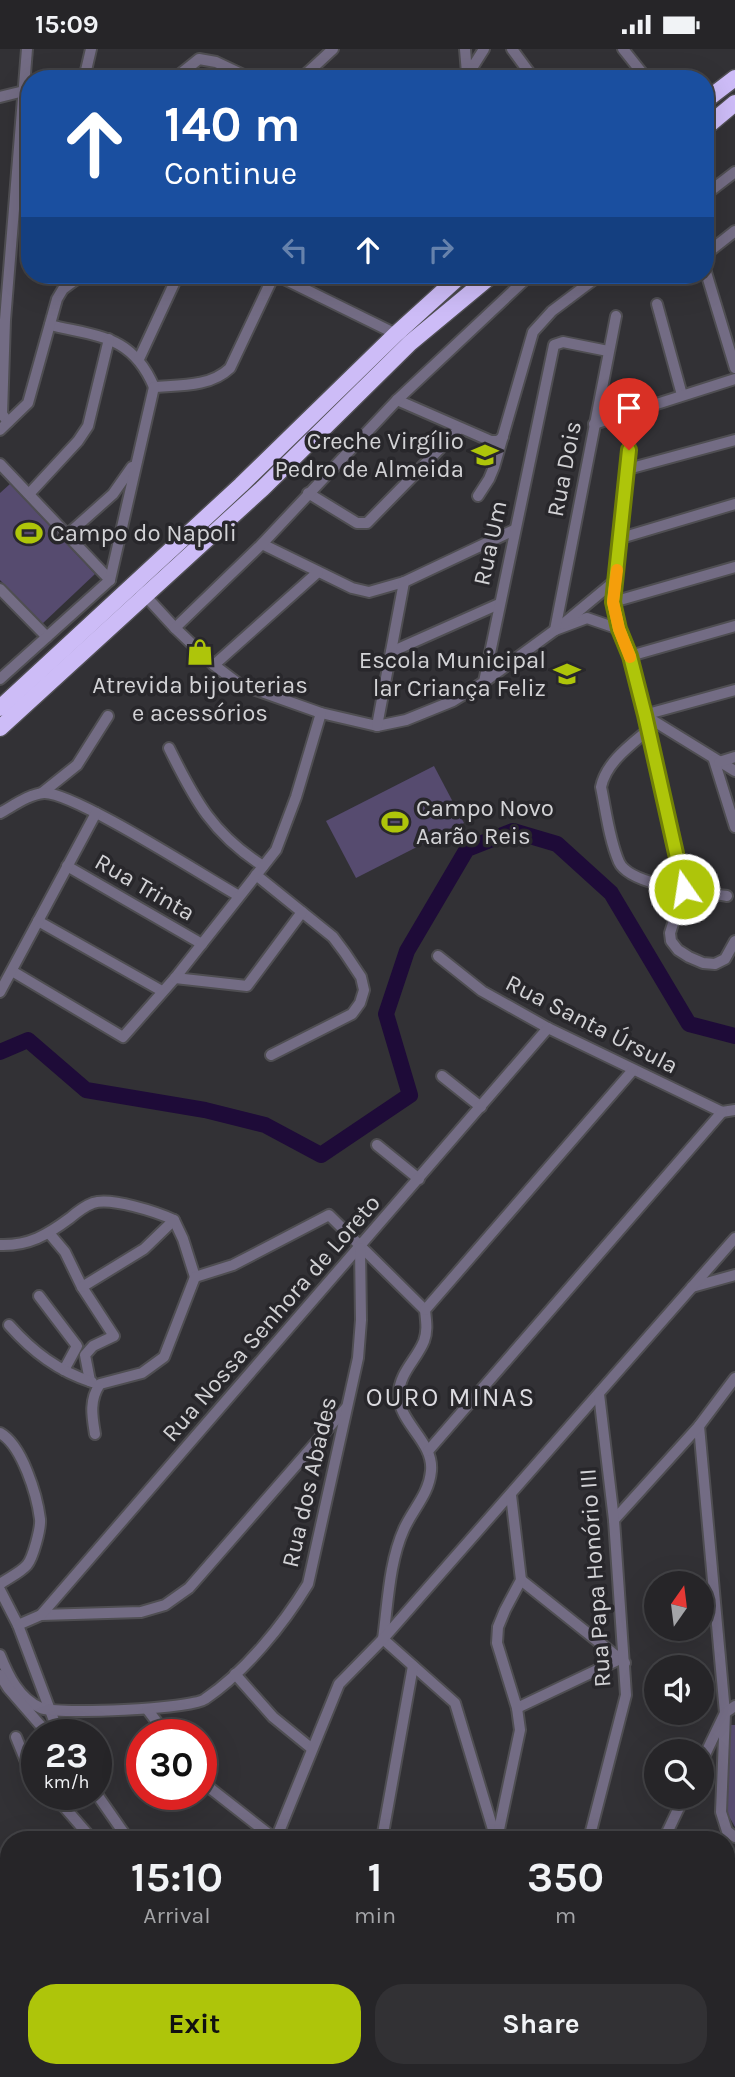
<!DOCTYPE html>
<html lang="en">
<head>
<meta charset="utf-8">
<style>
	:root { --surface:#262528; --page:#323134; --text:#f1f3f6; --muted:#a4a5a8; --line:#424245; --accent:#aec50a }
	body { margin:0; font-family:Karla,sans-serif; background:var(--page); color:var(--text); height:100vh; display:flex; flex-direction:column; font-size:26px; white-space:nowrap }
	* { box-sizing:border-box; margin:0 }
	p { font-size:23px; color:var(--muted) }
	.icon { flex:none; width:38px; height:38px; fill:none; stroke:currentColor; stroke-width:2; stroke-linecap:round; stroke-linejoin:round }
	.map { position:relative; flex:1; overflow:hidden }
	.panel { position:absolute; left:0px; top:1782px; width:735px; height:247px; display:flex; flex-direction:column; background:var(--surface); border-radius:28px 28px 0 0; box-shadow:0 7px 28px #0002,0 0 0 2px var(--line) }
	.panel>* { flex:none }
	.banner { position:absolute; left:21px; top:21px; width:693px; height:214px; border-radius:28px; box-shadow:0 7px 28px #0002,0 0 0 2px var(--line); background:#1a4fa0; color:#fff; overflow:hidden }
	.needle { width:46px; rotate:14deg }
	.buttons { position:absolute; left:644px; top:1522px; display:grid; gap:14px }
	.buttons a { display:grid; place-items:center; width:70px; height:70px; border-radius:50%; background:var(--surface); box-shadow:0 7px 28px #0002,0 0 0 2px var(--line); font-size:35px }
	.speed { position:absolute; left:21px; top:1670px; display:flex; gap:14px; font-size:35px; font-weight:700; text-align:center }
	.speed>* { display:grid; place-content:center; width:91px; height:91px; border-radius:50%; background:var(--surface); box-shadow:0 7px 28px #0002,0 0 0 2px var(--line); line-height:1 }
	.speed small { font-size:18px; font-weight:400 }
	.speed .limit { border:10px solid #d22; background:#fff; color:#111 }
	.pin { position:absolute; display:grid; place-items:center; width:60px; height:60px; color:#fff; margin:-72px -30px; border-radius:50% 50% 50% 0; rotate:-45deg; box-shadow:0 0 7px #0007 }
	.pin .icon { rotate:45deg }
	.me { position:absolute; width:77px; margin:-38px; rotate:347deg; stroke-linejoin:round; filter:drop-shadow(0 0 5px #0008) }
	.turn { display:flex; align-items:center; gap:24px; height:147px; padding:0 28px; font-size:32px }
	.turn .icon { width:91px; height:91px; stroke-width:2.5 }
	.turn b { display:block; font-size:49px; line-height:60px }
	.lanes { display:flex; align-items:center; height:66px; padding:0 28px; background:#0003; justify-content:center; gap:35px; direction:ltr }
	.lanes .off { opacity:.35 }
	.eta { display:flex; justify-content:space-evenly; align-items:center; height:119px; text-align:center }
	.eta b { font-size:42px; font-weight:700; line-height:49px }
	.primary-button { display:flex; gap:14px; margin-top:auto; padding:14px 28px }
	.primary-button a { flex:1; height:80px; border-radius:28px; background:var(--accent); color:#111; font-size:28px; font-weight:700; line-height:80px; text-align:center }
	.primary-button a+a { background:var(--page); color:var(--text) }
	.status { display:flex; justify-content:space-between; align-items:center; height:49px; padding:0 35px; background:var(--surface); direction:ltr }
	.status svg { height:19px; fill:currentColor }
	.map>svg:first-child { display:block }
	.green { fill:#564b6f }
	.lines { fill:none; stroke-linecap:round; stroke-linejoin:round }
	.river { stroke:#1e0b38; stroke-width:16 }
	.minor-casing { stroke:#4f4e52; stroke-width:14 }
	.highway-casing { stroke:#4f4e52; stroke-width:19 }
	.minor { stroke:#736c84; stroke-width:10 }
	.highway { stroke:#cdbcf7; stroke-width:16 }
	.route-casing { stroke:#718006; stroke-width:18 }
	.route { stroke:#aec50a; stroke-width:12 }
	.slow { stroke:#f59e0b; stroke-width:12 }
	.labels { text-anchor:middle; stroke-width:7; stroke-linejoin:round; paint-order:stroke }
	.poi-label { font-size:24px; fill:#d2d2d5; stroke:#28272b; text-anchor:end }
	.street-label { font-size:24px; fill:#d2d2d5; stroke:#28272b }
	.neighbourhood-label { font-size:26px; letter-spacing:2px; fill:#dbdadf; stroke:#28272b }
</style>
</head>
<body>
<div class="status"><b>15:09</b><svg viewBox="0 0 49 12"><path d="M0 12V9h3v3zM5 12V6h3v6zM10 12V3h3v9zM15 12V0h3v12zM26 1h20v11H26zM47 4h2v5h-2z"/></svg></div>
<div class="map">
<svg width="735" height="2028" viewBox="0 0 735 2028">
	<rect width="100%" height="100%" fill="#323135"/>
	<g class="green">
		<path d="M10,435L95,525L42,575L0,531V444Z"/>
		<path d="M434,717L464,774L356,829L326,772Z"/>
		<path d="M729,1676H735V1778L726,1762Z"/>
		<path d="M735,1811V2028H576L579,2020H726V1812Z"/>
	</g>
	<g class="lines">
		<path class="river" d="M0,1003L28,991L86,1041L205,1061L265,1076L321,1106L410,1046L386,965L407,902L467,800L513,782L557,795L611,844L689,975L735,987"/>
		<defs>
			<g id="minor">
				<path d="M465,0L467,24"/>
				<path d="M512,0L534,30"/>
				<path d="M623,0L647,30"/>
				<path d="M84,30L91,0"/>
				<path d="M174,30L199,10L216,13L252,30"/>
				<path d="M295,30L306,25L333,0"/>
				<path d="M465,30L484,0"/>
				<path d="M0,48L24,42"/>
				<path d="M705,146L735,123"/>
				<path d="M705,211L711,201L735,182"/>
				<path d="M705,220L735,319"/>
				<path d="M276,226L396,285"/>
				<path d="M657,255L682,346"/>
				<path d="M50,276C99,288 132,286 154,338"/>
				<path d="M139,310L178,226"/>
				<path d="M154,338C180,336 210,338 230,319L274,226"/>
				<path d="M397,351L491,392H498L503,388"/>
				<path d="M631,362L628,420L613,553L619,580L630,607L644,666L684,840L670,884L671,892L678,901L689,908L703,914L715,915L725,910L735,892"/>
				<path d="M8,373L2,365L5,271L27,0"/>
				<path d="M594,375L735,330"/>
				<path d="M0,381L28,354L57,250L63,240L82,226"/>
				<path d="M0,415L110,531"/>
				<path d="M628,420L735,391"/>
				<path d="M308,444L357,474H367L459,380"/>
				<path d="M29,445L78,392L88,377L109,290"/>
				<path d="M478,447L489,430L494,418L533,283L552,262L600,226"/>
				<path d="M67,486L113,445L132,418"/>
				<path d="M621,489L735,455"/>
				<path d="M262,495L352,539L369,543L404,533L514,481"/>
				<path d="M110,531L154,338"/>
				<path d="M0,540L47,588"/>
				<path d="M141,542L175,579L214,616L239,635L321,664L377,677L406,671L453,652L484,633L555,581L587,569L619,580"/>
				<path d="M613,553L735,518"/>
				<path d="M563,575L616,531"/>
				<path d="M175,579L262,495L397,351L530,226"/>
				<path d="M555,581L616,267"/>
				<path d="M391,603L499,555"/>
				<path d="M630,607L735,577"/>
				<path d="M214,616L318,523"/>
				<path d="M0,630L110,531"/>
				<path d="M484,633L554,296L563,293L608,302"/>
				<path d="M644,666L735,722"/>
				<path d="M644,666L735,641"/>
				<path d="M377,677L404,533"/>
				<path d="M647,682C629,697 606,714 601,738C606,762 609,790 619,813C630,837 702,843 727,847"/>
				<path d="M169,699C195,752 213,785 263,817"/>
				<path d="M714,711L735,778"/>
				<path d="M719,713L735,708"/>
				<path d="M42,744L77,716L108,667"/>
				<path d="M0,764C13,757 29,745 44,744C74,743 205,828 239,847"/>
				<path d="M67,817L202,895"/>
				<path d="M256,826L333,888L345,904L361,928L364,941L360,954L352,965L271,1006"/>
				<path d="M38,872L162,942"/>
				<path d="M438,907L482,942L548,979L722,1063L735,1061"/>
				<path d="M12,922L123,988L175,929L276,801L296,748L321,664"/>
				<path d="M175,929L247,937L302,863"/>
				<path d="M0,943L96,764"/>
				<path d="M442,1027L481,1058"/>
				<path d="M377,1096L419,1130"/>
				<path d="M49,1184L65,1203L82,1238L114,1287L93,1297L85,1306L90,1332"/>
				<path d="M0,1196C29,1197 47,1186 70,1169C77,1163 85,1157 93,1154C111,1148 157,1163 174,1171L183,1190L195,1228"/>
				<path d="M195,1228L233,1216L329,1166L425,1261C426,1272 428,1281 424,1292C417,1310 399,1324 399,1345C398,1374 434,1392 431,1422C429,1445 413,1460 404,1480C389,1513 388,1554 383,1590"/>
				<path d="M82,1238L144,1200L174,1171"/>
				<path d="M692,1238L735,1226"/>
				<path d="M39,1247L77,1297L64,1321"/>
				<path d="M425,1261L633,1021"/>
				<path d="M9,1276C33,1303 58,1322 92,1333"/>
				<path d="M699,1377L725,1664L702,1712"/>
				<path d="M0,1384C22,1396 37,1446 40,1470C41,1479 33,1509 27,1516C20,1524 8,1529 0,1535"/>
				<path d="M95,1385C92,1367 89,1351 100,1335L142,1324L164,1308L195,1228"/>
				<path d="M428,1402L722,1063"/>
				<path d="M614,1471L699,1377L735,1329"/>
				<path d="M521,1531L625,1614"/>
				<path d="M0,1541L18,1576L59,1685"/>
				<path d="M41,1566L141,1563L165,1556L189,1539L346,1359"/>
				<path d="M18,1576L41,1566L548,979"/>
				<path d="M383,1590L455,1654L495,1787"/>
				<path d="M0,1606C8,1626 19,1650 41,1659C58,1666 191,1660 205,1650C245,1623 283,1576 308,1535L358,1309L361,1271L360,1199"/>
				<path d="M235,1625L273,1668L311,1699"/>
				<path d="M0,1626L8,1639L48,1685"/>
				<path d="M735,1657L725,1664L721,1763L727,1782L735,1788"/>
				<path d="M517,1659L618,1611"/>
				<path d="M147,1660L166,1685"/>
				<path d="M16,1688L27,1715L37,1726"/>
				<path d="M201,1732L275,1790"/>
				<path d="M96,1744L128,1790"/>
				<path d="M53,1745L92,1790"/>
				<path d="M276,1790L339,1635L383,1590L735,1189"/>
				<path d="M382,1790L413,1617"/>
				<path d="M497,1790L520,1681L517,1659L497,1594L498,1578L505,1561L521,1531L511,1446"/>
				<path d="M589,1790L626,1646L614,1471L599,1345"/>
				<path d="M664,1790L684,1748"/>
				<path d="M0,1959L9,1909"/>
				<path d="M357,2020L367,2028"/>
				<path d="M417,2020L428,2028"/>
				<path d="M83,2028L85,2020"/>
				<path d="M178,2028L180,2020"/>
				<path d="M286,2028L290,2020"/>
				<path d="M397,2028L404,2020"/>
				<path d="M529,2028L531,2020"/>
			</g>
			<g id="highway">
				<path d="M705,52L735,29"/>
				<path d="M705,79L735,54"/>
				<path d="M0,659L241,436L396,285L461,226"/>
				<path d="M0,679L263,439L410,294L492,226"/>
			</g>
		</defs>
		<use href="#minor" class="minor-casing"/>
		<use href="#highway" class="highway-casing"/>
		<use href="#minor" class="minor"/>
		<use href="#highway" class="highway"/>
	</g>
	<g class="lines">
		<defs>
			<path id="route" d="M629,401L613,553L619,580L630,607L645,666L684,840"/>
		</defs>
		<use href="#route" class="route-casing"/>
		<use href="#route" class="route"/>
		<path class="slow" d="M617,521L613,553L619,580L630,608"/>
	</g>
	<defs>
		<symbol id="school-bare" viewBox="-9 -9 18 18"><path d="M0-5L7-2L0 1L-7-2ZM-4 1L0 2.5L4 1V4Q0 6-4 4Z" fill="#aec50a" stroke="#28272b" stroke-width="2.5" paint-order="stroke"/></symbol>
		<symbol id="stadium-bare" viewBox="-9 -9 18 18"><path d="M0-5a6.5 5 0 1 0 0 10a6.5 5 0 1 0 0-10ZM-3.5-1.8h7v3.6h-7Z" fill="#aec50a" stroke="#28272b" stroke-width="2.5" paint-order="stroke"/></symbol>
		<symbol id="shop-bare" viewBox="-9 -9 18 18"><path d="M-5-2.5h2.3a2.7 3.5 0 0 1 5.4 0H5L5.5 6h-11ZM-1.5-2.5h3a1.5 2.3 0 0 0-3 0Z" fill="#aec50a" stroke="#28272b" stroke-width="2.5" paint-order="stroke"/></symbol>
	</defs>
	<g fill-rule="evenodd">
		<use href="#school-bare" x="466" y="387" width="38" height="38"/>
		<use href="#stadium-bare" x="10" y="465" width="38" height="38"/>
		<use href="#shop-bare" x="181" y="584" width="38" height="38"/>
		<use href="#school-bare" x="548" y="606" width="38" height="38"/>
		<use href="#stadium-bare" x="376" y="754" width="38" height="38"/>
	</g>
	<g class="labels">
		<g class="poi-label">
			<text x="464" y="400">Creche Virgílio<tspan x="464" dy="28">Pedro de Almeida</tspan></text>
			<text x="50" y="492" text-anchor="start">Campo do Napoli</text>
			<text x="546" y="619">Escola Municipal<tspan x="546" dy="28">lar Criança Feliz</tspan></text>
			<text x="200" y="644" text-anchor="middle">Atrevida bijouterias<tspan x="200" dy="28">e acessórios</tspan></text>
			<text x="416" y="767" text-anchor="start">Campo Novo<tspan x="416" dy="28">Aarão Reis</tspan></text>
		</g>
		<g class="street-label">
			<text transform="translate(564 420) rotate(-79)" y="8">Rua Dois</text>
			<text transform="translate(490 494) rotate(-78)" y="8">Rua Um</text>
			<text transform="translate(145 838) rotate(30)" y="8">Rua Trinta</text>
			<text transform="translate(592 975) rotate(27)" y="8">Rua Santa Úrsula</text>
			<text transform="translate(271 1269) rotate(-49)" y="8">Rua Nossa Senhora de Loreto</text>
			<text transform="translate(309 1433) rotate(-77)" y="8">Rua dos Abades</text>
			<text transform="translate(595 1529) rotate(-94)" y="8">Rua Papa Honório III</text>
		</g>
		<g class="neighbourhood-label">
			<text x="451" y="1357">OURO MINAS</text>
		</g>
	</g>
</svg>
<div class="buttons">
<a><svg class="needle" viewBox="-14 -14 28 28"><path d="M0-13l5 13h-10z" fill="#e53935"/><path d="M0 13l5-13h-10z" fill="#a4a5a8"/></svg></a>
<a><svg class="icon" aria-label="sound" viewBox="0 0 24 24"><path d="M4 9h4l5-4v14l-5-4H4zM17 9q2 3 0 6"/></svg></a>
<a><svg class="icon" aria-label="search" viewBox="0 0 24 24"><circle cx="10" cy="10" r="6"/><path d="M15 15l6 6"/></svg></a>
</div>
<div class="speed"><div>23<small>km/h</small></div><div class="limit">30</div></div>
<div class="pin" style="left:629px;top:401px;background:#d93025"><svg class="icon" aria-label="arrive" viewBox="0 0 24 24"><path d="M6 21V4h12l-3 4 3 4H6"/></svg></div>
<svg class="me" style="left:684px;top:840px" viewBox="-20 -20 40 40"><circle r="17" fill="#aec50a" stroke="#fff" stroke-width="3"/><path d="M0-11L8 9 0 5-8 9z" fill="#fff"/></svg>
<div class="banner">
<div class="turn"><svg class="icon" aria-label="ahead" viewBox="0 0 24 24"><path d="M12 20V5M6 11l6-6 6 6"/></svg><div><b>140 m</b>Continue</div></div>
<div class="lanes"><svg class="icon off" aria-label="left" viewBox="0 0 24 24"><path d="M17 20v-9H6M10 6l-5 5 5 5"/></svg><svg class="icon" aria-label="ahead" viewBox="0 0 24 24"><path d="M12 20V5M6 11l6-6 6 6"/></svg><svg class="icon off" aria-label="right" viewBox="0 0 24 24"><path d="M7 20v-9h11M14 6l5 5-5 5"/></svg></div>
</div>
<section class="panel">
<div class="eta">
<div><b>15:10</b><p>Arrival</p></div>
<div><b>1</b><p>min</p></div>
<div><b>350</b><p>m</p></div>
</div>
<div class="primary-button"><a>Exit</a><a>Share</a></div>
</section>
</div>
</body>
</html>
